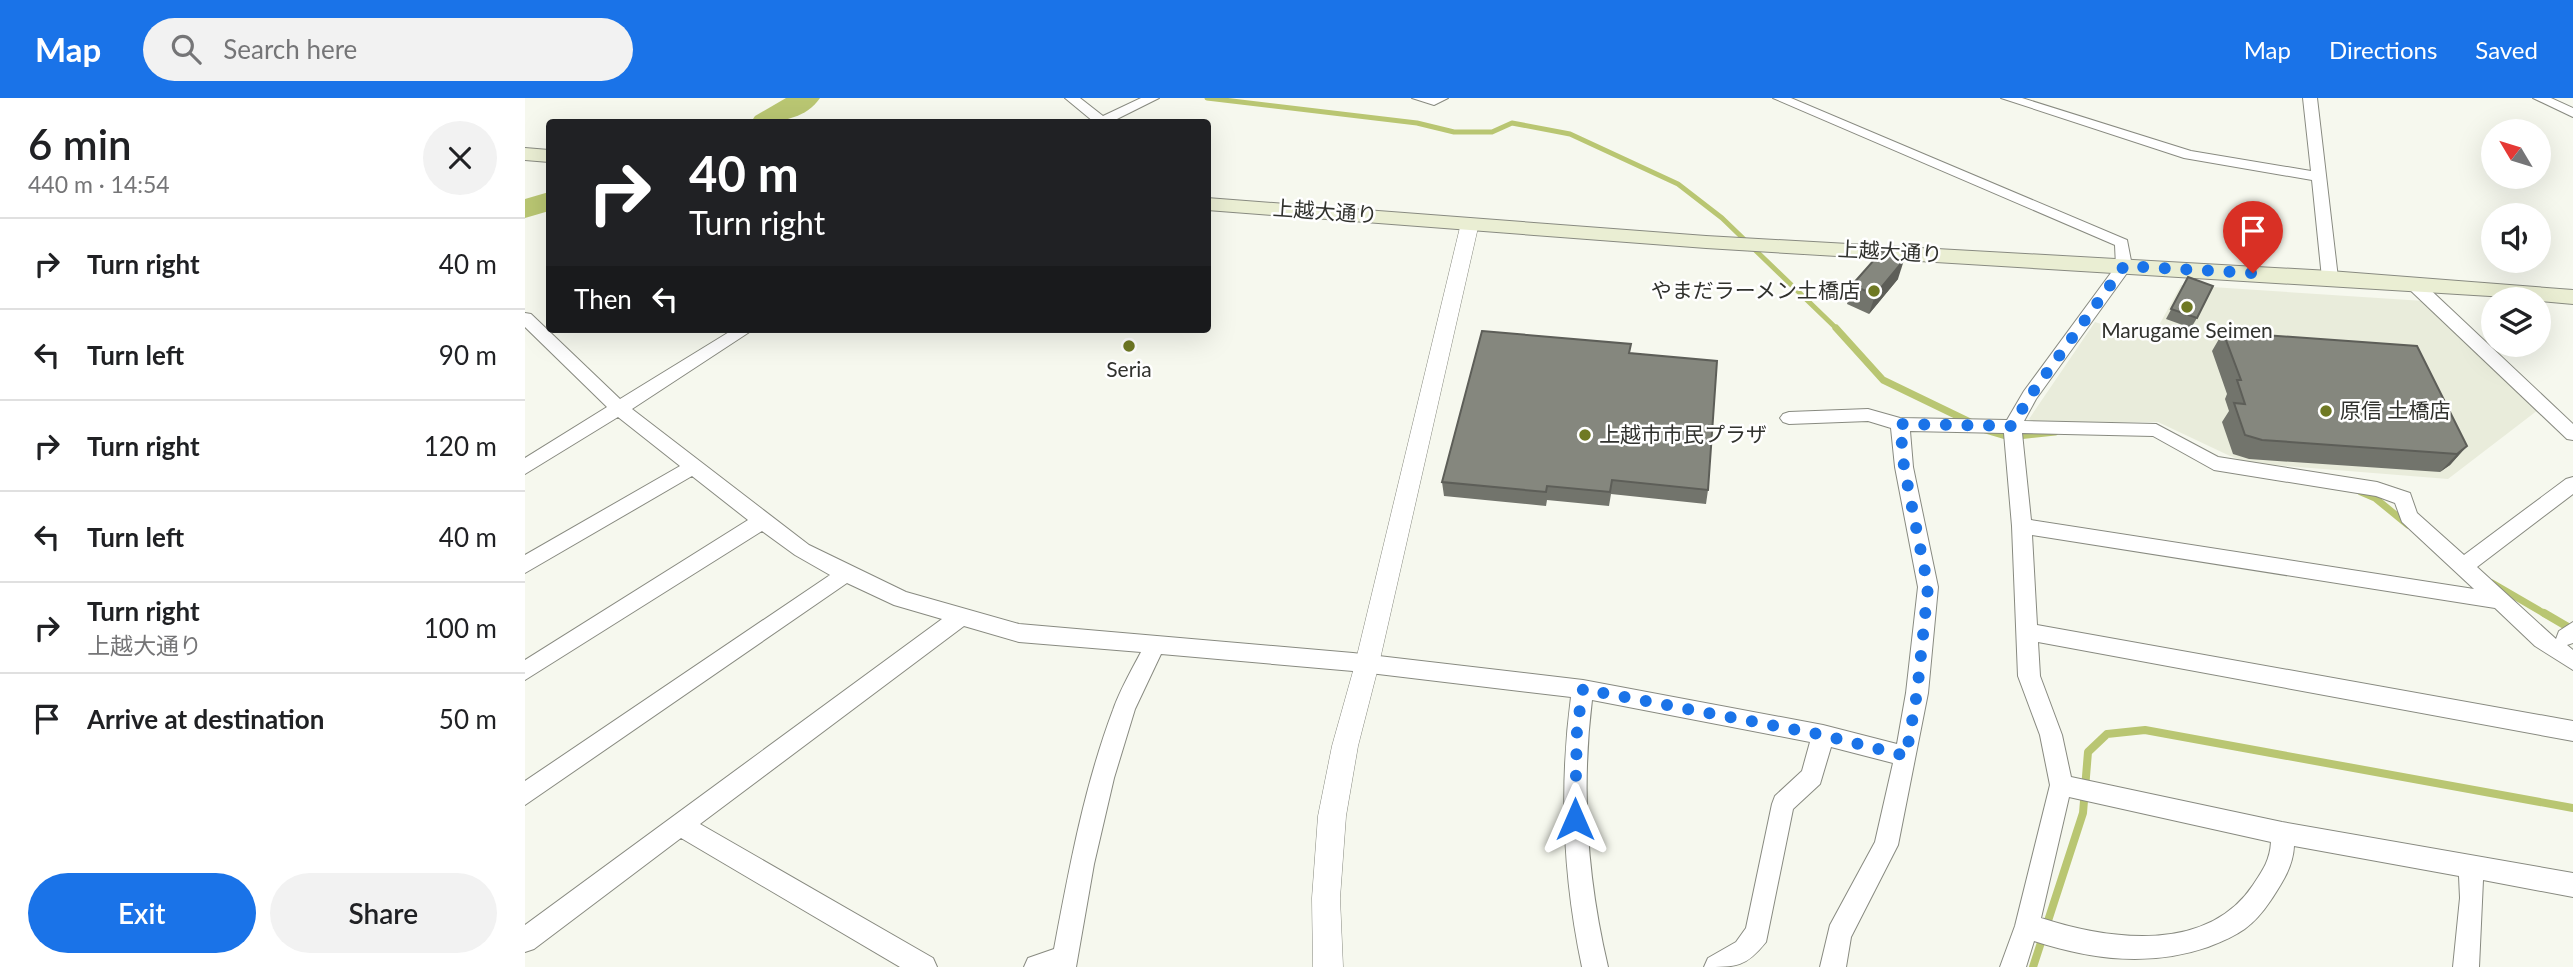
<!DOCTYPE html>
<html lang="en">
<head>
<meta charset="utf-8">
<style>
	:root { --surface:#fff; --page:#f2f2f2; --text:#202124; --muted:#757577; --line:#e0e0e0; --accent:#1a73e8 }
	body { margin:0; font-family:Lato,"Noto Sans JP",sans-serif; background:var(--page); color:var(--text); height:100vh; display:flex; flex-direction:column; font-size:26px; white-space:nowrap }
	* { box-sizing:border-box; margin:0 }
	p { font-size:23px; color:var(--muted) }
	.icon { flex:none; width:38px; height:38px; fill:none; stroke:currentColor; stroke-width:2; stroke-linecap:round; stroke-linejoin:round }
	.map { position:relative; flex:1; overflow:hidden }
	.panel { display:flex; flex-direction:column; background:var(--surface); width:525px }
	.panel>* { flex:none }
	.guide { position:absolute; left:21px; top:21px; width:665px; height:214px; border-radius:7px; box-shadow:0 7px 28px #0002; background:#202124; color:#fff; overflow:hidden }
	.needle { width:46px; rotate:308deg }
	.controls { position:absolute; left:1956px; top:21px; display:grid; gap:14px }
	.controls a { display:grid; place-items:center; width:70px; height:70px; border-radius:50%; background:var(--surface); box-shadow:0 7px 28px #0002; font-size:35px }
	.pin { position:absolute; display:grid; place-items:center; width:60px; height:60px; color:#fff; margin:-72px -30px; border-radius:50% 50% 50% 0; rotate:-45deg; box-shadow:0 0 7px #0007 }
	.pin .icon { rotate:45deg }
	.me { position:absolute; width:77px; margin:-38px; rotate:0deg; stroke-linejoin:round; filter:drop-shadow(0 0 5px #0008) }
	.turn { display:flex; align-items:center; gap:24px; height:147px; padding:0 28px; font-size:32px }
	.turn .icon { width:91px; height:91px; stroke-width:2.5 }
	.turn b { display:block; font-size:49px; line-height:60px }
	.then { display:flex; align-items:center; height:66px; padding:0 28px; background:#0003; gap:14px; font-size:26px }
	.round { display:grid; place-items:center; flex:none; width:74px; height:74px; border-radius:37px; background:var(--page) }
	.summary { display:flex; align-items:center; justify-content:space-between; height:119px; padding:0 28px }
	h1 { font-size:42px; font-weight:600; line-height:52px }
	.button { display:flex; gap:14px; margin-top:auto; padding:14px 28px }
	.button a { flex:1; height:80px; border-radius:42px; background:var(--accent); color:#fff; font-size:28px; font-weight:600; line-height:80px; text-align:center }
	.button a+a { background:var(--page); color:var(--text) }
	ul { padding:0; list-style:none }
	li { display:flex; align-items:center; gap:21px; height:91px; padding:0 28px; border-top:2px solid var(--line) }
	li div { flex:1 }
	li b { display:block; font-size:26px }
	li em { font-style:normal }
	header { display:flex; align-items:center; gap:42px; box-sizing:border-box; height:98px; padding:0 35px; background:var(--accent); color:#fff }
	header strong { font-size:33px }
	nav { display:flex; gap:38px; margin-inline-start:auto; font-size:24px }
	.search { width:490px; height:63px; background:var(--page); display:flex; align-items:center; gap:18px; box-sizing:border-box; padding:0 24px; border-radius:38px; color:var(--muted); font-size:26px }
	main { display:flex; flex:1; min-height:0 }
	.map>svg:first-child { display:block }
	.built { fill:#e9ecdb }
	.lines { fill:none; stroke-linecap:round; stroke-linejoin:round }
	.stream-far2 { stroke:#b9c672; stroke-width:5 }
	.stream-far1 { stroke:#b9c672; stroke-width:7 }
	.stream { stroke:#b9c672; stroke-width:8 }
	.river { fill:#b9c672; fill-rule:evenodd }
	.minor-casing { stroke:#888a80; stroke-width:2 }
	.tertiary-casing { stroke:#888a80; stroke-width:1 }
	.secondary-casing { stroke:#888a80; stroke-width:2 }
	.minor { fill:#fff; fill-rule:evenodd }
	.tertiary { fill:#fff; fill-rule:evenodd }
	.secondary { fill:#eaeed3; fill-rule:evenodd }
	.wall { fill:#72746c }
	.shaded-wall { fill:#5d5e58 }
	.building { fill:#85877e; stroke:#5d5e58; stroke-width:2 }
	.route { stroke:#1a73e8; stroke-width:12; stroke-dasharray:0 21.6 }
	.poi-dot { fill:#6f7924; stroke:#fff; stroke-width:2.5 }
	.labels { text-anchor:middle; stroke-width:5; stroke-linejoin:round; paint-order:stroke }
	.street-label { font-size:21px; fill:#31322e; stroke:#fff }
	.poi-label { font-size:21px; fill:#31322e; stroke:#fff }
</style>
</head>
<body>
<header>
<strong>Map</strong>
<div class="search"><svg class="icon" aria-label="search" viewBox="0 0 24 24"><circle cx="10" cy="10" r="6"/><path d="M15 15l6 6"/></svg>Search here</div>
<nav><a>Map</a><a>Directions</a><a>Saved</a></nav>
</header>
<main>
<section class="panel">
<div class="summary"><div><h1>6 min</h1><p>440 m · 14:54</p></div><a class="round"><svg class="icon" aria-label="close" viewBox="0 0 24 24"><path d="M6 6l12 12M18 6L6 18"/></svg></a></div>
<ul>
<li><svg class="icon" aria-label="right" viewBox="0 0 24 24"><path d="M7 20v-9h11M14 6l5 5-5 5"/></svg><div><b>Turn right</b></div><em>40 m</em></li>
<li><svg class="icon" aria-label="left" viewBox="0 0 24 24"><path d="M17 20v-9H6M10 6l-5 5 5 5"/></svg><div><b>Turn left</b></div><em>90 m</em></li>
<li><svg class="icon" aria-label="right" viewBox="0 0 24 24"><path d="M7 20v-9h11M14 6l5 5-5 5"/></svg><div><b>Turn right</b></div><em>120 m</em></li>
<li><svg class="icon" aria-label="left" viewBox="0 0 24 24"><path d="M17 20v-9H6M10 6l-5 5 5 5"/></svg><div><b>Turn left</b></div><em>40 m</em></li>
<li><svg class="icon" aria-label="right" viewBox="0 0 24 24"><path d="M7 20v-9h11M14 6l5 5-5 5"/></svg><div><b>Turn right</b><p>上越大通り</p></div><em>100 m</em></li>
<li><svg class="icon" aria-label="arrive" viewBox="0 0 24 24"><path d="M6 21V4h12l-3 4 3 4H6"/></svg><div><b>Arrive at destination</b></div><em>50 m</em></li>
</ul>
<div class="button"><a>Exit</a><a>Share</a></div>
</section>
<div class="map">
<svg width="2048" height="869" viewBox="0 0 2048 869">
	<rect width="100%" height="100%" fill="#f6f8ee"/>
	<path class="built" d="M1656,187L1899,203L2013,312L1923,381L1725,365L1705,358L1633,324H1508L1504,321L1570,224L1626,242Z"/>
	<g class="lines">
		<path class="stream-far2" d="M682,0L892,25L929,34H967L987,25L1045,36L1153,86L1197,120L1313,232"/>
		<g class="stream-far1">
			<path d="M1311,230L1358,282L1447,325"/>
			<path d="M1457,331L1484,339L1530,334"/>
			<path d="M1836,394L1850,400L1883,427"/>
			<path d="M1967,485L2022,517"/>
		</g>
		<g class="stream">
			<path d="M2019,515L2048,532"/>
			<path d="M1508,869L1558,715L1563,654L1582,636L1620,632L2048,710"/>
		</g>
		<g class="river">
			<path d="M261,0H295C279,23 251,24 226,24L230,18Z"/>
			<path d="M24,94V113L0,120V101Z"/>
		</g>
		<defs>
			<g id="minor">
				<path d="M540,0H555L578,18L616,0H634L586,24H569Z"/>
				<path d="M887,0H923L909,7Z"/>
				<path d="M1248,0H1266L1602,142L1607,168L1511,301L1499,323L1631,326L1693,359L1852,384L1885,395L1892,415L1939,457L2041,381L2048,379V396L1952,469L2031,541L2034,533L2048,524V545L2042,547L2048,552V572L2010,548L1970,510L1507,437L1512,527L2048,623V643L1513,544L1515,578L1537,637L1546,679L1757,724L2048,775V799L1958,782L1954,869H1928L1935,800L1934,778L1769,748C1768,769 1757,785 1746,802C1728,829 1714,837 1683,849C1624,869 1568,862 1509,843L1501,869H1475L1490,828L1525,687L1515,637L1493,578L1487,428L1479,335L1385,333L1388,369L1413,489L1403,595L1373,747L1326,839L1321,869H1295L1305,827L1350,744L1368,665L1306,649L1295,686L1268,711L1241,844C1221,869 1212,869 1179,869L1183,860L1211,844L1221,830L1247,706L1250,698L1277,673L1285,644L1067,602C1056,692 1062,780 1083,869H1057C1038,779 1034,690 1046,599L828,573L636,556L610,611L589,680L569,766L551,869H499L503,860L529,851C544,771 559,689 588,612C595,592 606,573 616,554L494,544L439,528L175,726L408,860L412,869H375L156,740L9,851L0,854V827L417,521L369,507L322,485L0,707V683L305,477L270,457L237,433L0,582V562L223,422L167,378L0,475V457L155,368L93,319L0,376V360L82,309L0,229V215L6,216L95,301L209,231H229L107,311L284,447L381,494L494,526L828,555L1058,582L1298,627L1372,646L1381,595L1393,489L1370,369L1366,330L1343,323L1264,326L1258,324L1255,320L1258,316L1264,314L1343,311L1375,320L1482,322L1499,293L1591,168L1590,147ZM1497,335L1628,338L1689,372L1851,398L1870,405L1877,424L1949,491L1506,422ZM1544,699L1746,744C1745,762 1738,772 1728,787C1682,856 1584,842 1516,820Z"/>
				<path d="M1476,0H1497L1666,53L1786,73L1778,0H1792L1813,180L1805,185L1797,180L1787,82L1659,60Z"/>
				<path d="M2008,0H2026L2048,10V19Z"/>
				<path d="M1890,182L1896,183L2048,326V342L2042,341L1884,191L1882,187Z"/>
			</g>
			<path id="tertiary" d="M945,120L954,125L854,566L833,648L821,718L815,800L818,869H788L787,800L793,718L807,648L830,566L936,125Z"/>
			<g id="secondary">
				<path d="M0,50L24,52V64L0,62Z"/>
				<path d="M682,100L1181,138L1805,173L2048,192V206L2014,203V201L1181,150L682,112Z"/>
			</g>
		</defs>
		<use href="#minor" class="minor-casing"/>
		<use href="#tertiary" class="tertiary-casing"/>
		<use href="#secondary" class="secondary-casing"/>
		<use href="#minor" class="minor"/>
		<use href="#tertiary" class="tertiary"/>
		<use href="#secondary" class="secondary"/>
	</g>
	<g class="wall">
		<path d="M1663,179L1672,220L1666,230L1641,221Z"/>
		<path d="M1373,181L1344,216L1322,206L1327,187Z"/>
		<path d="M1698,234L1942,348L1925,367L1915,374L1724,361L1708,356L1697,324L1704,313L1700,301L1702,296L1687,253Z"/>
		<path d="M1105,255L1183,392L1181,406L1086,396L1084,408L1022,402L1021,408L919,398L917,384Z"/>
	</g>
	<g class="shaded-wall">
		<path d="M1379,162L1373,181L1344,216L1350,197Z"/>
		<path d="M1942,348L1925,367L1915,374L1932,356Z"/>
	</g>
	<g class="building">
		<path d="M1357,153L1379,162L1350,197L1327,187Z"/>
		<path d="M1663,179L1688,188L1672,220L1646,211Z"/>
		<path d="M957,233L1106,246L1104,255L1192,263L1183,392L1087,382L1085,394L1022,388L1021,394L917,384Z"/>
		<path d="M1698,234L1892,248L1942,348L1932,356L1737,342L1720,337L1709,305L1720,306L1712,282H1716Z"/>
	</g>
	<g class="lines">
		<path class="route" d="M1050,721L1052,630L1058,591L1298,637L1381,658L1392,595L1403,489L1379,369L1375,326L1487,328L1505,298L1599,168L1728,175"/>
	</g>
	<g class="poi-dot">
		<circle cx="1349" cy="193" r="7"/>
		<circle cx="1662" cy="209" r="7"/>
		<circle cx="604" cy="248" r="7"/>
		<circle cx="1801" cy="313" r="7"/>
		<circle cx="1060" cy="337" r="7"/>
	</g>
	<g class="labels">
		<g class="street-label">
			<text transform="translate(800 114) rotate(4)" y="7">上越大通り</text>
			<text transform="translate(1365 154) rotate(3)" y="7">上越大通り</text>
		</g>
		<g class="poi-label">
			<text x="1335" y="200" text-anchor="end">やまだラーメン土橋店</text>
			<text x="1662" y="240">Marugame Seimen</text>
			<text x="604" y="279">Seria</text>
			<text x="1815" y="320" text-anchor="start">原信 土橋店</text>
			<text x="1074" y="344" text-anchor="start">上越市市民プラザ</text>
		</g>
	</g>
</svg>
<div class="controls">
<a><svg class="needle" viewBox="-14 -14 28 28"><path d="M0-13l5 13h-10z" fill="#e53935"/><path d="M0 13l5-13h-10z" fill="#757577"/></svg></a>
<a><svg class="icon" aria-label="sound" viewBox="0 0 24 24"><path d="M4 9h4l5-4v14l-5-4H4zM17 9q2 3 0 6"/></svg></a>
<a><svg class="icon" aria-label="layers" viewBox="0 0 24 24"><path d="M12 4l9 5-9 5-9-5zM3 14l9 5 9-5"/></svg></a>
</div>
<div class="pin" style="left:1728px;top:175px;background:#d93025"><svg class="icon" aria-label="arrive" viewBox="0 0 24 24"><path d="M6 21V4h12l-3 4 3 4H6"/></svg></div>
<svg class="me" style="left:1050px;top:721px" viewBox="-20 -20 40 40"><path d="M0-17L14 15 0 8-14 15z" fill="#1a73e8" stroke="#fff" stroke-width="4"/></svg>
<div class="guide">
<div class="turn"><svg class="icon" aria-label="right" viewBox="0 0 24 24"><path d="M7 20v-9h11M14 6l5 5-5 5"/></svg><div><b>40 m</b>Turn right</div></div>
<div class="then">Then<svg class="icon" aria-label="left" viewBox="0 0 24 24"><path d="M17 20v-9H6M10 6l-5 5 5 5"/></svg></div>
</div>
</div>
</main>
</body>
</html>
